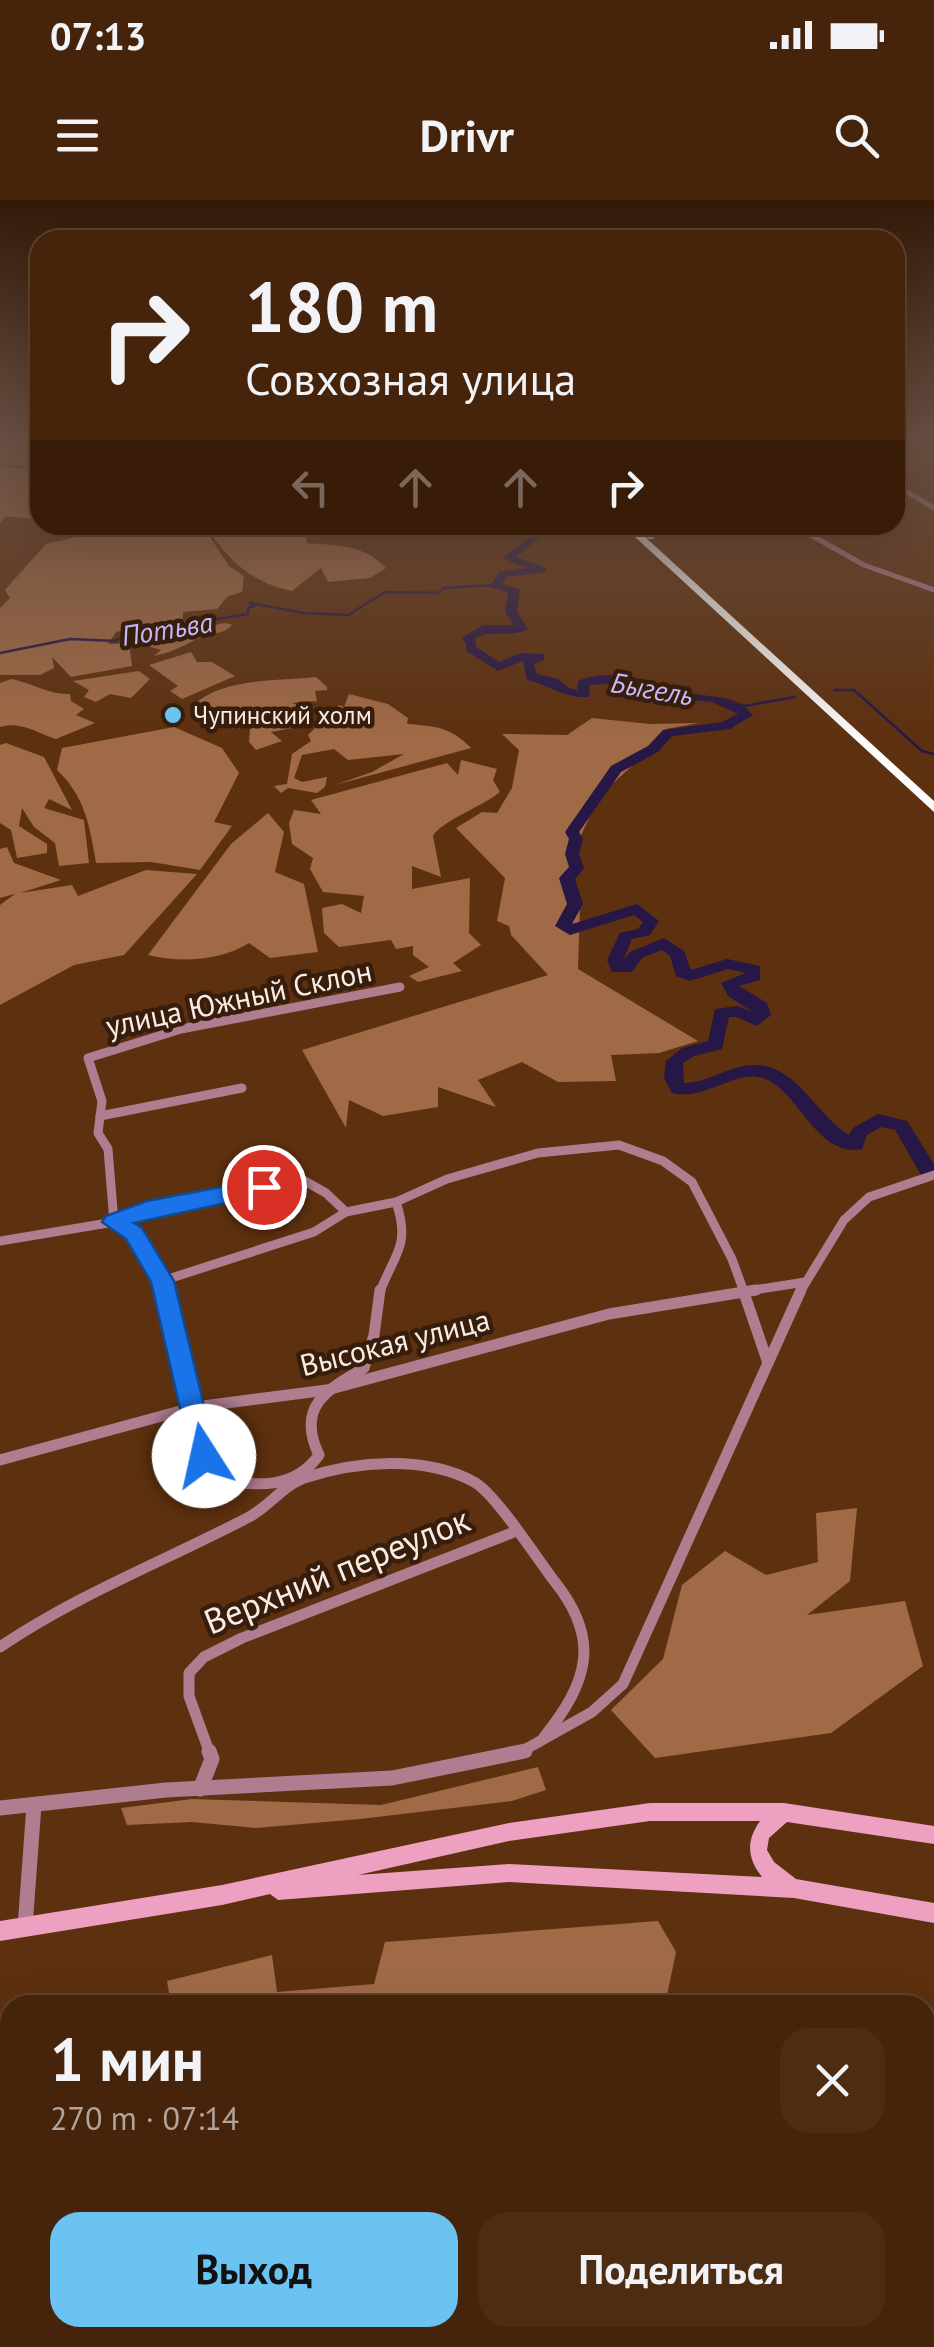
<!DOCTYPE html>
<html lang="ru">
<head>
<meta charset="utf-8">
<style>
	:root { --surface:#46240b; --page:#4d2c14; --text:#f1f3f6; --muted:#b0a49d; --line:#5e412c; --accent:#6bc3f2 }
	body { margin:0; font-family:"PT Sans",sans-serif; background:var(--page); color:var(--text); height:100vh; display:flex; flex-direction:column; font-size:38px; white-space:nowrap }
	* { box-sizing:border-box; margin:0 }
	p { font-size:32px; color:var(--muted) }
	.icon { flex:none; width:55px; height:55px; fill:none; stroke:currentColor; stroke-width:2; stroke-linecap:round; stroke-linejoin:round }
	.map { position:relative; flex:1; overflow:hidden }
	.panel { position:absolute; left:0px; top:1795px; width:935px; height:352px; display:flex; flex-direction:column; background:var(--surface); border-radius:30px 30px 0 0; box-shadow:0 10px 40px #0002,0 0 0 2px var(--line) }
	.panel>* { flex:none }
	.top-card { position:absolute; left:30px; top:30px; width:875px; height:305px; border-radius:30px; box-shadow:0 10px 40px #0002,0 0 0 2px var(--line); background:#46240b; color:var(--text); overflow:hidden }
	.pin { position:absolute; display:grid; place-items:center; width:85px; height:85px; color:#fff; margin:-42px; border:5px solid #fff; border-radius:50%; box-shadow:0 2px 10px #0007 }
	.me { position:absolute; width:110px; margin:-55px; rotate:350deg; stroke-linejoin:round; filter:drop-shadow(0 0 8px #0008) }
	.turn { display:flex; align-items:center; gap:35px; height:210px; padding:0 50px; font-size:45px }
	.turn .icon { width:130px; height:130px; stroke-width:2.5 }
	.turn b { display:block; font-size:70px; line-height:85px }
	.lanes { display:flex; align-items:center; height:95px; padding:0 50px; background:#0003; justify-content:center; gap:50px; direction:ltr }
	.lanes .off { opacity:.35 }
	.round { display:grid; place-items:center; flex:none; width:105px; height:105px; border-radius:30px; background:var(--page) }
	.headline { display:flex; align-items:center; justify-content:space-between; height:170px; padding:0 50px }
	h1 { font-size:60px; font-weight:800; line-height:75px }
	.cta { display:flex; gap:20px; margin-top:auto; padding:20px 50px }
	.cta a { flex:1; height:115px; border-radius:30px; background:var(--accent); color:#111; font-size:40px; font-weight:800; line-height:115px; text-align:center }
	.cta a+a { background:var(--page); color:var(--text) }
	.status { display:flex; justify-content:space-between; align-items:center; height:70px; padding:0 50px; background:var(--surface); direction:ltr }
	.status svg { height:28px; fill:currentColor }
	header { display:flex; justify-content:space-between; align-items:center; height:130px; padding:0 50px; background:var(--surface); font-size:45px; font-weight:800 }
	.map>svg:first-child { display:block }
	.forest { fill:#a06a47 }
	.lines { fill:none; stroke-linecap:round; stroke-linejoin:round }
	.stream { stroke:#261747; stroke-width:2.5 }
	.river { fill:#261747; fill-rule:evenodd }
	.street-far3 { stroke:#ae7d90; stroke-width:5 }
	.street-far2 { stroke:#ae7d90; stroke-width:9 }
	.street-far1 { stroke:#ae7d90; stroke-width:11 }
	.street { stroke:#ae7d90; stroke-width:15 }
	.secondary { fill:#eda0bf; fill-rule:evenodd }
	.highway { fill:#fcfcfc; fill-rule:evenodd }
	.route { fill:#1a73e8; stroke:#114b97; stroke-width:2.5 }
	.poi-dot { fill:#6bc3f2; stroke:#371d0b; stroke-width:4 }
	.labels { text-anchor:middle; stroke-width:9; stroke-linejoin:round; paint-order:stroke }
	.far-poi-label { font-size:25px; fill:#faece3; stroke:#371d0b; text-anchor:start }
	.far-water-label { font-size:28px; font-style:italic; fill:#c5b8f9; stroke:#371d0b }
	.street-label { font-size:30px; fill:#faece3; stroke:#371d0b }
	.near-street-label { font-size:35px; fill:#faece3; stroke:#371d0b }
</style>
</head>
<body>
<div class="status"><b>07:13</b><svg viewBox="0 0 49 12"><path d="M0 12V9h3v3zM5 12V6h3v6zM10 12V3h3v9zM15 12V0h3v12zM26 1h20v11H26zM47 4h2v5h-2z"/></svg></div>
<header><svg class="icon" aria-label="menu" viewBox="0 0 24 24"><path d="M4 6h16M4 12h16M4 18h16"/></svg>Drivr<svg class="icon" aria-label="search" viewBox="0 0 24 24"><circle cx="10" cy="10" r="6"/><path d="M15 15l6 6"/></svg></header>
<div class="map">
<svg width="934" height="2147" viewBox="0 0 934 2147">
	<rect width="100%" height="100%" fill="#5d300f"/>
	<g class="forest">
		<path d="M22,238H40V267L0,264V248Z"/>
		<path d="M0,266L40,270V320L6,316L0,323Z"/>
		<path d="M126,325H202L229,366L244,376L242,392L228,396L217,409L183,412L182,425L153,423L145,426L146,433L133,429L116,432L108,444L129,443L132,466L71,477L52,457L54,468L40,475H0V408L10,398L5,390L46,344Z"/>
		<path d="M206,325H293L305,332L307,343C338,346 364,344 386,368L370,378L328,382L321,368L292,391C251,382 227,360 206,325Z"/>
		<path d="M226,423L232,425C223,435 213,432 201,437C182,446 176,451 154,456L161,450L141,444L142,439C171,424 171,438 194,433L193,428Z"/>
		<path d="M191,452L197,462H212L235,476L182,499L170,491L178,486L149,465Z"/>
		<path d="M139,471L150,479L131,498L110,494L96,502L84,497L89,490L73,481Z"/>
		<path d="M316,477L327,487V490L315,491L317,501L292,503L311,510L297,515L307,519L289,524L298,527L271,532L282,541L256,550L249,542L250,529L258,521L238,510L230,514L234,520L226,519L234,529C219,522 207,523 191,517L207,515L194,505C221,478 277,481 316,477Z"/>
		<path d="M11,479C33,483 49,495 70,494L71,501L84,509L76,515L95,523L56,539C36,533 22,521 0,527V483Z"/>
		<path d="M349,494L388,504L408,518L407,524C435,526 451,527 471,548L335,585L372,572L404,554L348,560L334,549L302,555L294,578L302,582L327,577L325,587L317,593L288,588L281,593L274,586L287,584L292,554L311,541L308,535L339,505L344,507Z"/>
		<path d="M592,518L650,524L699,523L666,529L654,546L600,595L576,646L571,684L580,706L578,769L698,841L659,853L611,855L616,881L558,882L522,862L478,880L496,907L438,887V907L383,916L349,900L346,928L302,850L548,775L511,735L509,726L497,721L505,678L456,628L482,612L497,613L512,588L519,550L502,534L567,535Z"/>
		<path d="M174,527L222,548L239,573L214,622L232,626L200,670L151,662L96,663C90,627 85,596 57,570L62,548Z"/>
		<path d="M6,543L44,557L72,610L49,599L44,608L84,620L89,663L59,666L55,643L34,627L22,608L19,626L47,644V653L17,658L11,630L0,623V545Z"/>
		<path d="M461,560L497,569L493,580L500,592C482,607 441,621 433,636L441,677L412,666V689L470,678L469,733L481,745L453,763L462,771L418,782L409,776L429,767L413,755V746L396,749L391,740L339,747L324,733L322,708L342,704L361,713L364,696L323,692L310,669L313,658L292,644L289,623L294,610L321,614L311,600L447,563L458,575Z"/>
		<path d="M268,613L284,632L275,672L304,684L318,752L270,758L249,743C220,761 181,763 148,755L231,644Z"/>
		<path d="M7,647L14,663L61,680L20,693L72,685L78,696L146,670L197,674L124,755L74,765L0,805V705L15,694L0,698V649Z"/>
		<path d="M857,1308L850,1381L807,1415L905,1401L923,1466L831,1533L655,1558L611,1510L663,1459L682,1385L725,1351L766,1375L818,1362L816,1313Z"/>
		<path d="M538,1567L546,1590L512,1601L360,1619L256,1628L192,1622L127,1625L121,1608L192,1599L381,1605Z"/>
		<path d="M658,1721L676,1752L665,1805H171L167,1781L272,1755L277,1792L374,1784L385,1742Z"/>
		<path d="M27,2138H310L302,2147H23Z"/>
	</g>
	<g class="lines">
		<g class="stream">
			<path d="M0,453L70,439L115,441C124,433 226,418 248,414V408L254,406L250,403L304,413L348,415L385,392L439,393L443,388L496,385"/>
			<path d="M835,490H854L922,551L934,554"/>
			<path d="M739,507L795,497"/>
		</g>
		<g class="river">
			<path d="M544,325H556L516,357L546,368V372L507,377L502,384L520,389L517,412L528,429C512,438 492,429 475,438L476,447L499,462L520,453L544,454V460L534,464L537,474L558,479L569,488L577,490L578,481C598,472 626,474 646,481L645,488L726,498L742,504L753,515L730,529L672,536L658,552L621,572L579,632L583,639L579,654L584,668L575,679L583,704L572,724L637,704L659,721L650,735L632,739L623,761L630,752L664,738L684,751L691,770L727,759L760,766V780L739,786L767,803L771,815L757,826L736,817H729L722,849L694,856L683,863L684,883C709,883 729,865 754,865C796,864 817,916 849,935L853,928L878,914L907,921L934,964V975H921L895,930L881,927L867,935L862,949C816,958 800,891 763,878C736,869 705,901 672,893L664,878L666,861L682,848L708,841L715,809L738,806L754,813L728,796L721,783L746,773L728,769L690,781L676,776L670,756L662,750L642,758L632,772H612L607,760L620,733L638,729L643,722L634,715L570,735L555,726L567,704L559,678L569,667L565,654L569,639L565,632L611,566L648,546L663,530L722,522L738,514L712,502L633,494L635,486L627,483L590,485L589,497C565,499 549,485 527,480L523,461L498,471L466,451V443L461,438L483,425H514L505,412L508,392L489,387L499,372L526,368L503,358Z"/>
			<path d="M934,1860V1890L925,1891V1861Z"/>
			<path d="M484,2138H534L538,2147H488Z"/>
			<path d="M571,2138H605L606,2147H572Z"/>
		</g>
		<g class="street-far3">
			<path d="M895,285L934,308"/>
			<path d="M793,325L864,365L934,390"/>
		</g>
		<g class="street-far2">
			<path d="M100,916L242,888"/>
			<path d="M0,1041L114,1022L147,1009L303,980L326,993L346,1012"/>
			<path d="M162,1081L314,1032L346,1012L396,1002L447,979L538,953L619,945L663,961L692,982L732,1059L744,1092"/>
			<path d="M165,1092L134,1033L114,1022L108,949L98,933L102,901L88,858L181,829L400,787"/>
			<path d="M380,1092C394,1054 411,1046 396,1002"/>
			<path d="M741,1092L805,1082"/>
			<path d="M800,1092L844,1020L869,997L934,975"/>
		</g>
		<g class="street-far1">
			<path d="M164,1090L204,1255L218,1280C257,1286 294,1290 319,1255C296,1207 326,1190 364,1168L374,1135L380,1090"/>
			<path d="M743,1090L768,1163"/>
			<path d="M0,1260L195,1207L327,1190L609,1114L756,1090"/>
			<path d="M0,1447C78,1394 165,1361 249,1317C268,1307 284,1285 304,1278C356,1261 425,1255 474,1282C495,1293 538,1360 555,1382C602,1441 587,1483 544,1537"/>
			<path d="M210,1554L189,1496V1473L204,1457L242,1438L514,1332"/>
			<path d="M517,1554L592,1512L623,1484L801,1090"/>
		</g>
		<g class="street">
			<path d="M200,1589L212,1559L209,1551"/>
			<path d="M0,1608L166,1590L392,1578L525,1551"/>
			<path d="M25,1727L34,1605"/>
		</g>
		<g class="secondary">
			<path d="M639,325H647L654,339H648Z"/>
			<path d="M650,1603H784L934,1626V1644L787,1622L769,1638L767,1650L774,1662L796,1679L934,1703V1723L794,1698L509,1682L278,1700L270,1694L222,1705L0,1741V1721L222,1685L509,1623ZM650,1621H760C746,1641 747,1658 762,1677L509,1664L358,1675L509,1641Z"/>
		</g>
		<path class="highway" d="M622,325H632L934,601V612Z"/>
	</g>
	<linearGradient id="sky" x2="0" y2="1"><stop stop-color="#331a08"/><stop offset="0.44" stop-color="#674e42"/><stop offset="1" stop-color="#674e42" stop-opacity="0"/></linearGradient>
	<rect width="934" height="539" fill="url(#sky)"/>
	<path class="route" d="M264,979L275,987L271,993L134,1023L142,1028L174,1081L216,1256L212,1263L204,1266L195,1263L191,1256L151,1082L126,1039L102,1022L106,1016L147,1001Z"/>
	<circle class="poi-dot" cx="173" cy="515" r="10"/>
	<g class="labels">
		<g class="far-poi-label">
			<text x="193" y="524">Чупинский холм</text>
		</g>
		<g class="far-water-label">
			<text transform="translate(167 429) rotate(-9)" y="10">Потьва</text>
			<text transform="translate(652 489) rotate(10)" y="10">Быгель</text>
		</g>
		<g class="street-label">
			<text transform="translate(239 799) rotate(-12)" y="10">улица Южный Склон</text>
			<text transform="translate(395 1143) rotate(-14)" y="10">Высокая улица</text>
		</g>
		<g class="near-street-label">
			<text transform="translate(337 1371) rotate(-22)" y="12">Верхний переулок</text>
		</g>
	</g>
</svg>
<div class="pin" style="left:264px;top:987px;background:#d93025"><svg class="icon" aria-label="arrive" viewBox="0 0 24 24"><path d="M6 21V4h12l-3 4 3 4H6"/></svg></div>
<svg class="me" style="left:204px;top:1256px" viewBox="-20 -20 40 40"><circle r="19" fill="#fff"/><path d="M0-13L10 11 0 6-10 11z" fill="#1a73e8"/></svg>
<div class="top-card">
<div class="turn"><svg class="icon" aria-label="right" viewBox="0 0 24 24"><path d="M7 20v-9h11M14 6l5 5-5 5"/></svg><div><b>180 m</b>Совхозная улица</div></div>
<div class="lanes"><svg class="icon off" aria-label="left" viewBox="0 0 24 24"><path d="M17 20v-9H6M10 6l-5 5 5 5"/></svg><svg class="icon off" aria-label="ahead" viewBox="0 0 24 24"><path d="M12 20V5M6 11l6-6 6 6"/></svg><svg class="icon off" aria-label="ahead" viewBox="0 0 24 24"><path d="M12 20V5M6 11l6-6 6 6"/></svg><svg class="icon" aria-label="right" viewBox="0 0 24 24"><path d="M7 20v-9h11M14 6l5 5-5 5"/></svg></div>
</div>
<section class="panel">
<div class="headline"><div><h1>1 мин</h1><p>270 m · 07:14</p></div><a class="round"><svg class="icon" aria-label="close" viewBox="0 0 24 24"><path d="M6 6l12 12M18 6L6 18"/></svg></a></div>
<div class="cta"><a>Выход</a><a>Поделиться</a></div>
</section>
</div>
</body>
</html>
